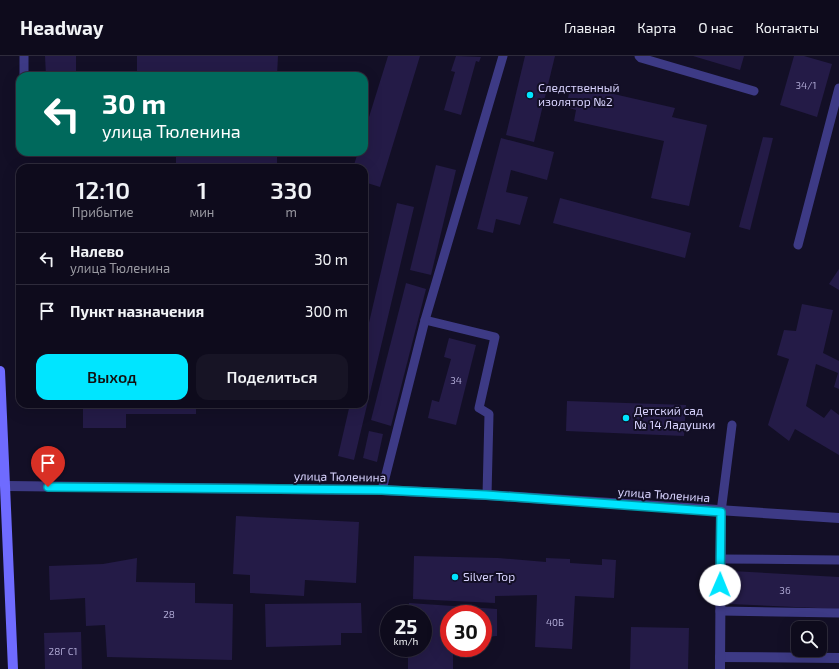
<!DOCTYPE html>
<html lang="ru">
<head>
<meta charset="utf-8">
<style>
	:root { --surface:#0e0b1c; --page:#171425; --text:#f1f3f6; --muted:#9b9ba3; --line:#2e2b3b; --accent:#00e5ff }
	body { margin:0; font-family:"Exo 2",sans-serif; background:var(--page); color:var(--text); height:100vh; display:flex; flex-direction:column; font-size:15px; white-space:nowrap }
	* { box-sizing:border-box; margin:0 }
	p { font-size:13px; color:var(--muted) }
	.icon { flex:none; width:22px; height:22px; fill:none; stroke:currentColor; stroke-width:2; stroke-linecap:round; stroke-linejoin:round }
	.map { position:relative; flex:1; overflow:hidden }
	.drawer { position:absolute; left:16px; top:108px; width:352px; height:244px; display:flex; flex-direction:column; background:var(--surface); border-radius:12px; box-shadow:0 4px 16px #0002,0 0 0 1px var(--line) }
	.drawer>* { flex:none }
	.guide { position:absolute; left:16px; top:16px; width:352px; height:84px; border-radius:12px; box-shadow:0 4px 16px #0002,0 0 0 1px var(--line); background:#00695c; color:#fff; overflow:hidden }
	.controls { position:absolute; left:791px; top:565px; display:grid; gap:8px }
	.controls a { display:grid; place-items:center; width:36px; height:36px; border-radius:8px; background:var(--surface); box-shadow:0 4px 16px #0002,0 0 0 1px var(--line); font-size:20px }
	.speed { position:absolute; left:380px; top:549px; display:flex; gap:8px; font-size:20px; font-weight:700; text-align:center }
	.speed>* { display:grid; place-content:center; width:52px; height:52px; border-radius:50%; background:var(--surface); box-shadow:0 4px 16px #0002,0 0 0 1px var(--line); line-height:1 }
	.speed small { font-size:10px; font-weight:400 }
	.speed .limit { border:6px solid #d22; background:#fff; color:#111 }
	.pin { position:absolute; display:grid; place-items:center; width:34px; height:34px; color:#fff; margin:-41px -17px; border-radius:50% 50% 50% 0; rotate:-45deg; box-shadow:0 0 4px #0007 }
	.pin .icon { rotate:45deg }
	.me { position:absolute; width:44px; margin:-22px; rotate:1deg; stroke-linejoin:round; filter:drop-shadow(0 0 3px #0008) }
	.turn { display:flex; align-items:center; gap:14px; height:84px; padding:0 20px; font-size:18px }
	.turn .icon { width:52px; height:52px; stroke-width:2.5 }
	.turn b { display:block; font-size:28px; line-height:34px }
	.eta { display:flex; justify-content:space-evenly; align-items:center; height:68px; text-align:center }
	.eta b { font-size:24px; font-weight:600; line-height:28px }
	.primary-button { display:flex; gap:8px; margin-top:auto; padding:8px 20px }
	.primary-button a { flex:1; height:46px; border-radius:12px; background:var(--accent); color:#111; font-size:16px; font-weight:600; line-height:46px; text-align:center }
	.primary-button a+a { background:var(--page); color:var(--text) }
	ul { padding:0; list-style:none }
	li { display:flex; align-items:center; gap:12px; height:52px; padding:0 20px; border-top:1px solid var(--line) }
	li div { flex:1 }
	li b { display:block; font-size:15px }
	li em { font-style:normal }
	header { display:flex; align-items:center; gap:24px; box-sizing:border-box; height:56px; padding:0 20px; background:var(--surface); border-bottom:1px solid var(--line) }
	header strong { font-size:19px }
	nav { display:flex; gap:22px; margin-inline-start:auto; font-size:14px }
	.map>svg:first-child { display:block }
	.building { fill:#241b47 }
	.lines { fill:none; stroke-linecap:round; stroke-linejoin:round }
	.service { stroke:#3d3a85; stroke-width:9 }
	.minor { stroke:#3d3a85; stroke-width:10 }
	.secondary { stroke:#6f6bff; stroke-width:10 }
	.route-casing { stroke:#0095a6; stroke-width:10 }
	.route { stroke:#00e5ff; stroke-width:7 }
	.poi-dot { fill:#00e5ff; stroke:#130f26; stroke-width:1.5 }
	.labels { text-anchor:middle; stroke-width:4; stroke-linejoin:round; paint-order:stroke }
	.number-label { font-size:10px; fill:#aca6d1 }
	.poi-label { font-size:12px; fill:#d9d4ff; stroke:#130f26; text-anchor:start }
	.street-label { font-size:12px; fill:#d9d4ff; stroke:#130f26 }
</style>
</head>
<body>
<header>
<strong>Headway</strong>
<nav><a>Главная</a><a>Карта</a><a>О нас</a><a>Контакты</a></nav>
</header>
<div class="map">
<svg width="839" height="613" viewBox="0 0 839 613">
	<rect width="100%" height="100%" fill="#130f26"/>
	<g class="building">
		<path d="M45,0H76V20H46Z"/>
		<path d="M137,0H278L277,20H137Z"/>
		<path d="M388,0H420L380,131L364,126V112H353L358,96H364V77Z"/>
		<path d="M456,0L481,1L479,6L476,5L461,59L444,54L455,16L451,15Z"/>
		<path d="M525,0H555L534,86L506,79Z"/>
		<path d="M693,0H744L740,14Z"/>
		<path d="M794,0H804L832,8L817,61L780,49Z"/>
		<path d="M583,31L675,52L672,61L707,69L689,150L651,142L664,85L574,65L576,54L566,51L570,33L582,36Z"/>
		<path d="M763,81L773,82L750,174L739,171Z"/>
		<path d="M501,82L554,96L547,124L511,114L506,136L528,141L520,169L496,163L493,177L477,173Z"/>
		<rect x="176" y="96" width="101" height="16"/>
		<path d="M43,107L72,108V112H43Z"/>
		<path d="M436,109L456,114L431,219L410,214Z"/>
		<path d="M560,142L691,177L685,202L553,167Z"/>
		<path d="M397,147L414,151L354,404L338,400L350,348H364V288Z"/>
		<path d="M839,213V234L829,228Z"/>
		<path d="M406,227L426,233L391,370L371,364Z"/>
		<path d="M802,248L833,254L823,297L839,305V333L834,331L838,317L816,308L806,350L824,362L831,353L839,359V399L795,373L789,385L768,369L789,303L777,299L784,274L796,275Z"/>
		<path d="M449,282L476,289L456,369L428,362L432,344L439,346L451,303L444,301Z"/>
		<path d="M567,345L686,349L684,380L566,375Z"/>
		<path d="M83,348H196V358H126V372H83Z"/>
		<path d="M369,375L383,378L377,406L363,402Z"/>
		<path d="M236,460L359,466L356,527L305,524L304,540L250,537V519L233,518Z"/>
		<path d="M414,500L498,502L546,506V502L570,503V507L602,509V503L616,504L614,542L575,540L572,593L535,591L537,539L495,540V547L413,543Z"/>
		<path d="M137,502L136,526L195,527V547L233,548L232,604L107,601L105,569L86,570L85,542L50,544L49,510L103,508Z"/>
		<path d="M731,515L839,521V553L730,548Z"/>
		<path d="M361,547L362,577H341V589L266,591L265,548Z"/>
		<path d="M409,547L497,553V580L483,581V558H449V592H453V613H408V592H423V558H409Z"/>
		<path d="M631,571L689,572L688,613H630Z"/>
		<path d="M81,576L82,613H45L44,577Z"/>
	</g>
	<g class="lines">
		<g class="service">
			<path d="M24,0V20"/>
			<path d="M639,0L641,2L754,35"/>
			<path d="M798,189L839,32"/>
			<path d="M425,264L495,281L479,352L489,358L487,439"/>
			<path d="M382,434L425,264L503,0"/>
			<path d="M721,456L732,369"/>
			<path d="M721,503L839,504"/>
			<path d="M720,555L839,557"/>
		</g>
		<g class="minor">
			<path d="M6,430L382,434L487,439L839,462"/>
			<path d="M720,601L839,602"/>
			<path d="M720,613L721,456"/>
		</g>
		<path class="secondary" d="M0,315L13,613"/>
	</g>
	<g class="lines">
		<defs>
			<path id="route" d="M48,431L382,434L486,439L721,456L720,529"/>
		</defs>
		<use href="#route" class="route-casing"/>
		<use href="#route" class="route"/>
	</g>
	<g class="poi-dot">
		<circle cx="530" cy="39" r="4"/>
		<circle cx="626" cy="362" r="4"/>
		<circle cx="455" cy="521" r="4"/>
	</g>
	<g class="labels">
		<g class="number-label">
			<text x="806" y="33">34/1</text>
			<text x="456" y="328">34</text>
			<text x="785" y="538">36</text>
			<text x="169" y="562">28</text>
			<text x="555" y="570">40Б</text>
			<text x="63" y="599">28Г С1</text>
		</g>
		<g class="poi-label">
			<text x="538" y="36">Следственный<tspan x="538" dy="14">изолятор №2</tspan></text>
			<text x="634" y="359">Детский сад<tspan x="634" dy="14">№ 14 Ладушки</tspan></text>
			<text x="463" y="525">Silver Top</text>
		</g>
		<g class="street-label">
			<text transform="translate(340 421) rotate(1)" y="4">улица Тюленина</text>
			<text transform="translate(664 439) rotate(4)" y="4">улица Тюленина</text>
		</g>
	</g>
</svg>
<div class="controls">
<a><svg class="icon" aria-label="search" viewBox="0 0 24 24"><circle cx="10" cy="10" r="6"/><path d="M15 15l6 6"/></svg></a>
</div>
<div class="speed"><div>25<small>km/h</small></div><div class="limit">30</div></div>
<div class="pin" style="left:48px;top:431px;background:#d93025"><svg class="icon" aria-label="arrive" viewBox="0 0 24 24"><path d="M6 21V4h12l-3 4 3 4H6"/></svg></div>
<svg class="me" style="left:720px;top:529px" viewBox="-20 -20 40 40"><circle r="19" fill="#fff"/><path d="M0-13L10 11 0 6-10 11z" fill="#00e5ff"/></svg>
<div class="guide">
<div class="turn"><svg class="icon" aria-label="left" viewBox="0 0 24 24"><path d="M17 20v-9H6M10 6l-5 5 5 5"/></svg><div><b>30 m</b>улица Тюленина</div></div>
</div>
<section class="drawer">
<div class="eta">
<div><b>12:10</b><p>Прибытие</p></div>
<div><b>1</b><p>мин</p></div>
<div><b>330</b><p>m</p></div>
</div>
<ul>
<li><svg class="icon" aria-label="left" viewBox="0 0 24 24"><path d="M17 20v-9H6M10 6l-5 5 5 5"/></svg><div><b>Налево</b><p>улица Тюленина</p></div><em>30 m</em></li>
<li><svg class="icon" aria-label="arrive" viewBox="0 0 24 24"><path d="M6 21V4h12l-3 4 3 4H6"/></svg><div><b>Пункт назначения</b></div><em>300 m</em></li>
</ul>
<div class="primary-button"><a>Выход</a><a>Поделиться</a></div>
</section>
</div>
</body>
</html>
